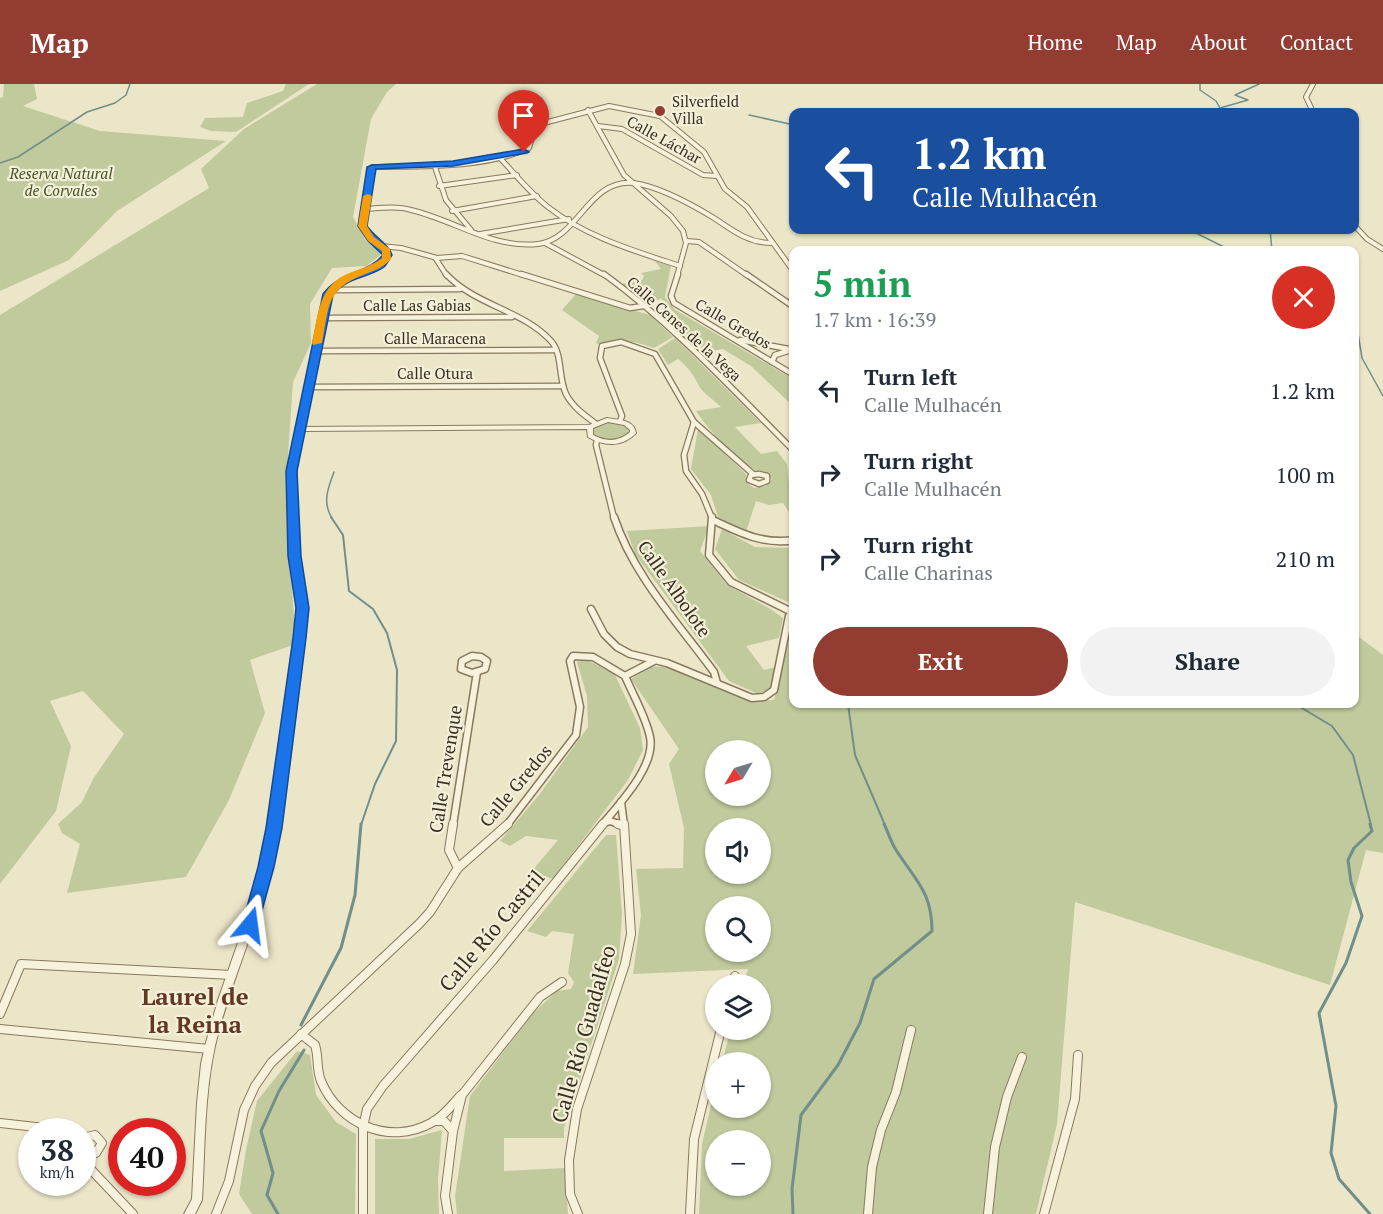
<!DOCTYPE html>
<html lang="en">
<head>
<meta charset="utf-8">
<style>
	:root { --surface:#fff; --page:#f2f2f3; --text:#1f2937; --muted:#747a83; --accent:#933c32 }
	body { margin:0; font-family:"PT Serif",serif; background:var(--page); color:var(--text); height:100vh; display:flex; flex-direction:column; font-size:22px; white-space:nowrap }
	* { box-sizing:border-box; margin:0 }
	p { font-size:20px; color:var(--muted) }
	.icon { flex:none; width:33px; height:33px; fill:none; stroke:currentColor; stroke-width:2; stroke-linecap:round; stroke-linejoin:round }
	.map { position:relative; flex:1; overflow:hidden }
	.panel { position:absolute; left:789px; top:162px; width:570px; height:462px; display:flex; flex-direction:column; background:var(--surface); border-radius:12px; box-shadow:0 2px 4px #0004 }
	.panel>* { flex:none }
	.banner { position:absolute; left:789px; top:24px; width:570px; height:126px; border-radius:12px; box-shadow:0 2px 4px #0004; background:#1a4fa0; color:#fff; overflow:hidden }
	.needle { width:39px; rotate:232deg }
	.tools { position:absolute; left:705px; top:656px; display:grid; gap:12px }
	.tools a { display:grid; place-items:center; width:66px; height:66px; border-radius:50%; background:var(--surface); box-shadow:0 2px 4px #0004; font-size:30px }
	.speed { position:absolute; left:18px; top:1034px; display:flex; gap:12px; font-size:30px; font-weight:700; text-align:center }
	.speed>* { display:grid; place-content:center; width:78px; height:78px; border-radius:50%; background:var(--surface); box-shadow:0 2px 4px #0004; line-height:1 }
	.speed small { font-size:15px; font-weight:400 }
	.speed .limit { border:9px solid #d22; background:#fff; color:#111 }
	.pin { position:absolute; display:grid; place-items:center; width:51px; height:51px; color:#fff; margin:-62px -26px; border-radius:50% 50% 50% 0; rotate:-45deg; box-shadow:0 0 6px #0007 }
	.pin .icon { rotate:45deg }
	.me { position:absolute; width:66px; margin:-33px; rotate:16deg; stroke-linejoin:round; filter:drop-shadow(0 0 4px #0008) }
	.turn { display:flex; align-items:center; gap:21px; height:126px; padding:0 24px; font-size:27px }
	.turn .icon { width:78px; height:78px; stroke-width:2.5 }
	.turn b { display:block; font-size:42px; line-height:51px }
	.round { display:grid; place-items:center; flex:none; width:63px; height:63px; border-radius:32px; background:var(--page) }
	.headline { display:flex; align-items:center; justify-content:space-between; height:102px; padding:0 24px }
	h1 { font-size:36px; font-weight:600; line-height:45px; color:#1e9e55 }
	.primary-button { display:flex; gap:12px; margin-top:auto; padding:12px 24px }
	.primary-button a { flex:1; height:69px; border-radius:36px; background:var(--accent); color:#fff; font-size:24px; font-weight:600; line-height:69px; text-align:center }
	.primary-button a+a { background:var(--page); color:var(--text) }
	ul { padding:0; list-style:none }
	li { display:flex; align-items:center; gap:18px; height:84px; padding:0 24px }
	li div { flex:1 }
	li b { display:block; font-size:22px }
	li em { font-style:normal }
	header { display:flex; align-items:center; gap:36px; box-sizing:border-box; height:84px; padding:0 30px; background:var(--accent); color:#fff }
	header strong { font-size:28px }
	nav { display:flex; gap:33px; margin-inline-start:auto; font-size:21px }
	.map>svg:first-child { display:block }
	.green { fill:#c0ca9d; fill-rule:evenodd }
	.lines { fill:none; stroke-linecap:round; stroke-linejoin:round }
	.stream-far2 { stroke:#708f8b; stroke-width:1.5 }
	.stream-far1 { stroke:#708f8b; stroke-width:2 }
	.stream { stroke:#708f8b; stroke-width:3 }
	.minor-far3-casing { stroke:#88795e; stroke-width:6 }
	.minor-far2-casing { stroke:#88795e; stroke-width:7 }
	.minor-far1-casing { stroke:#88795e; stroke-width:9 }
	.minor-casing { stroke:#88795e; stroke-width:10 }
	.tertiary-casing { stroke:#88795e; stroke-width:2 }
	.minor-far3 { stroke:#f7f2dc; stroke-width:4 }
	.minor-far2 { stroke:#f7f2dc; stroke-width:4.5 }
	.minor-far1 { stroke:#f7f2dc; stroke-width:6 }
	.minor { stroke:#f7f2dc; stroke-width:8 }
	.tertiary { fill:#f7f2dc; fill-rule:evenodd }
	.route { fill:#1a73e8; stroke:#114b97; stroke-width:1.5 }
	.slow { fill:#f59e0b }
	.poi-dot { fill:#933c32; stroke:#f4efd8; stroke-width:2 }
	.labels { text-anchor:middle; stroke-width:4.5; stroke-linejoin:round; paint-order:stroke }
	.far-poi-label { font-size:15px; fill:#392f21; stroke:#f4efd8; text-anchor:start }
	.far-street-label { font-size:15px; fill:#392f21; stroke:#f4efd8 }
	.far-park-label { font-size:15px; font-style:italic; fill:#445429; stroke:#f4efd8 }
	.street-label { font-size:18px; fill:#392f21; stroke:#f4efd8 }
	.near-street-label { font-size:21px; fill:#392f21; stroke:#f4efd8 }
	.near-neighbourhood-label { font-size:24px; font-weight:bold; fill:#633723; stroke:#f4efd8 }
</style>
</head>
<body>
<header>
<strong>Map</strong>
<nav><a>Home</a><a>Map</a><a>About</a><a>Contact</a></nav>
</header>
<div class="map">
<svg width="1383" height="1130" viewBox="0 0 1383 1130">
	<rect width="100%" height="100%" fill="#ece6c9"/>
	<g class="green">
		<path d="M4,0H34L37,15L23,22L100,47L226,57L117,127L69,176L0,207V14L3,13Z"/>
		<path d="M286,0H309L236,48L211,47L200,43L205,34L243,33L247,19L283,7Z"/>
		<path d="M317,0H396L387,8L371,35L353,133L366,157L382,170L366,182L332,184L310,220L311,259L293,298L288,371L291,488L296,560L250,576L265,629L229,716L186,793L67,809L80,760L62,749L58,740L82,718L93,695L124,650L83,607L50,617L71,662L56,727L0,800V231L209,104L201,85L244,45Z"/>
		<path d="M655,177L671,182L665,213L674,225L793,295V322L751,282L723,265L706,268L668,235L678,233L662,215L645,218L622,200L642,196L644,192L641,189L661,185Z"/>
		<path d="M576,210L650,231L673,253L654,264C637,258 616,252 600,261L596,259L599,252L562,226Z"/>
		<path d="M675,254L761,339L735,343L761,370L777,367L787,380L789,399L793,404V434L783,419L769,421L756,417L746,448L718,433L711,411L691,385L698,345L746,390V398L754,404L766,402L772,395C766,389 758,389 752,384C730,369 711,349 696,327L721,323C715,317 703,309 699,302C693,290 688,283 678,275L668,281L658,265Z"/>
		<path d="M613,338L627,342L629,347L627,351C616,357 602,359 593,349V345L597,341Z"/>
		<path d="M709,442L700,467L727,501L769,524L783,534L779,554L746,562L764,586L776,583L770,605L758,610L729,597L635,470L627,447Z"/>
		<path d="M722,445L755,463L793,464V515L790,519L739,496L715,465Z"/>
		<path d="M793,541L794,620H1354L1355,550L1383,571V769L1366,766L1330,901L1075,818L1057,1040L1036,1130H699L702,1060L715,1004L716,1023H760V978H722L731,945H760V900H744L748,885L633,890L641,831L636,785L683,784L684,744L669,680L679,665L631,595L651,583L663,582L751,617L774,616ZM716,666H760V711H716ZM716,744H760V789H716ZM716,822H760V867H716ZM716,1056H760V1101H716Z"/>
		<path d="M584,575L614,589L640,644L643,666L628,696L553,795L531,788L558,756L526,752L510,762L500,757L539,711L588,643L587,612L577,578Z"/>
		<path d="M606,751H616L622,830L619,875L564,1044V1054H504V1087L565,1084L568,1130H457L455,1112L470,1012L533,929L557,907L571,905L574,898L568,889L574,850L552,847L546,853L527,847Z"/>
		<path d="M297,967L310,971L316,1011L336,1038L356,1050L355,1130H252L239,1110L246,1066L257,1017Z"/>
		<path d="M442,1046L438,1095L439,1130H375V1055H409Z"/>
	</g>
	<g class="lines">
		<g class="stream-far2">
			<path d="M1200,0V6L1216,17L1220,24"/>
			<path d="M1225,28L1220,24L1248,16L1235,11L1259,0"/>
			<path d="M749,31L794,41"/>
			<path d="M0,79L18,73L87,28L115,19L126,11L130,0"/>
			<path d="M1190,146L1230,166"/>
			<path d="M1270,146L1272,166"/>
			<path d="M1354,247L1358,249L1362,274L1383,312"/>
			<path d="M332,434C322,419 328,404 334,388"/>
		</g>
		<g class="stream-far1">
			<path d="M331,433L343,451L349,507L373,525L387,549L397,586L396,657L375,700L361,741"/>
			<path d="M848,620L855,671L885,741"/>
			<path d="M1295,620L1332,642L1353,671L1371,741"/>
		</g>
		<g class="stream">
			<path d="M301,941L341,864L355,811L361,740"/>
			<path d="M278,1130L267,1111L273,1089L261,1047L279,1007L304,966"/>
			<path d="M793,1130L792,1105L801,1031L838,981L860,939L874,895L932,847C932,808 916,797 896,766C891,758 888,748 884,740"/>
			<path d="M1370,1130L1339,1095L1331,1069L1336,1022L1319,929L1346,879L1362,832L1351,798L1348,776L1354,764L1372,747L1370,740"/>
		</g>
		<defs>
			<g id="minor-far3">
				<path d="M1313,0L1306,13L1313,28"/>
				<path d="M588,26L624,91L671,132L683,147L686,159L677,192"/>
				<path d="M598,42L622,45L703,91L717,92"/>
				<path d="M499,73C515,90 530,109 548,123C586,153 635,167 680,182"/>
				<path d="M434,80L446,116L471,146"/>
				<path d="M439,102L517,91"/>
				<path d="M366,125C381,124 397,122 411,126C454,136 493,165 538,160C579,155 588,94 634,99C661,103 691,120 714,134C732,146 748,159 771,159"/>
				<path d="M452,127L537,112"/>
				<path d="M1354,141L1367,155L1383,165"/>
				<path d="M480,150L569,135"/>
				<path d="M687,157L699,158L748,192"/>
				<path d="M545,159L606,192"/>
				<path d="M381,162L401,164L437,174L462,172L526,192"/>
				<path d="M436,175L447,192"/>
				<path d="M355,192L378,182L388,171L363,142L372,83C420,82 485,85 529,64L535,44L540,40L609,22L660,32L704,68L725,105L747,123L794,188"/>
			</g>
			<g id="minor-far2">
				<path d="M446,190C476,222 523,226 551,257C563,270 558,294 566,310C572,322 584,331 595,339"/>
				<path d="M521,190L630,224L643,222"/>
				<path d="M604,190C674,241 733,306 794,367"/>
				<path d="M678,190L671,212L674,219L794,291"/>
				<path d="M746,190L794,223"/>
				<path d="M331,206L460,205"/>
				<path d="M322,234L512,233"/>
				<path d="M740,256L794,266"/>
				<path d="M315,267L554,266"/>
				<path d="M772,278L775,271L788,267"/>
				<path d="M308,303L563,302"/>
				<path d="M620,337L622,332L600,274L602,262L621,258L655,270L694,338L753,390"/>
				<path d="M694,338L684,371L686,387L702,410L712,434"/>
				<path d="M300,345L328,210L342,198L359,190"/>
				<path d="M597,356L596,361L614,434"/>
				<path d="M759,390L767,392V397L759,400L749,396L751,391Z"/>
			</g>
			<g id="minor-far1">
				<path d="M614,433C633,491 678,539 714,588L717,599"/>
				<path d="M712,433L709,471L731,498L792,528"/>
				<path d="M713,436C740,449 764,461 794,456"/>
				<path d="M591,525L604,550L617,563L630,570L667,579L752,614L764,613L774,606L789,532L794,527"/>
				<path d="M472,572L481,573L487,577L485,585L472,589L461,585L462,577Z"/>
				<path d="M625,592L654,577"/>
				<path d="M621,718L624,741"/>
				<path d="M604,739L610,737L622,741"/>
				<path d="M453,741L477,588"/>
				<path d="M507,741L576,651L580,623L570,577L573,572L593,573L625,592"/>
				<path d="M602,741C619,720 656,682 650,653C646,633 633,611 625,592"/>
			</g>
			<g id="minor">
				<path d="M453,740L449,766L458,784"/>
				<path d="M618,740L624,742"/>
				<path d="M733,900L735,892"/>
				<path d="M0,930L21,880L232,891"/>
				<path d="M0,945L209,965"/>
				<path d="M301,950L315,961C319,973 316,985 321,997C339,1040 389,1062 431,1039C443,1033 452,1021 461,1011"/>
				<path d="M434,1037H444L453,1047"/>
				<path d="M0,1039L72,1047"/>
				<path d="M82,1054L95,1051L102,1059L96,1069L82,1073"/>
				<path d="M82,1076L133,1130"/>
				<path d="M216,1130L229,1097L244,1026L255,1002L271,979L419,840L430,828L458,784L508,740"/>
				<path d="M363,1130V1043L367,1025L383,1002L493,876L603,740"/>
				<path d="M448,1130L445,1112L453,1047L462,1011L540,913L562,898"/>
				<path d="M578,1130L570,1110L569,1076L577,1025L625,880L631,850L624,740"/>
				<path d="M690,1130L694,1055L721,945"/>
				<path d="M868,1130L872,1083L881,1046L896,1008L911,946"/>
				<path d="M988,1130L995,1063L1007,1013L1022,973"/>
				<path d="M1044,1130L1075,1015L1078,971"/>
			</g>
			<path id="tertiary" d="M607,334C618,336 634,335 636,349C623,363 604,363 588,353L587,345L303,347C295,383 293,420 296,458C299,487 305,516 304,545C301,576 296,606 293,636C287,684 282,732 272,780C258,842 229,900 215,962C204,1012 205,1065 202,1116L195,1130H184L192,1115L197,1019L201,980L205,962L218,916L257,804L268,753L277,697L297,545C298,515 292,487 289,457C286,419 289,382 297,345L300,343L589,341ZM608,338L624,341L630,346V348C618,358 606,358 593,351V344Z"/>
		</defs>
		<use href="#minor-far3" class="minor-far3-casing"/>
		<use href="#minor-far2" class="minor-far2-casing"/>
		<use href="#minor-far1" class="minor-far1-casing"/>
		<use href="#minor" class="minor-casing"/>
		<use href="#tertiary" class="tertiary-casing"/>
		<use href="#minor-far3" class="minor-far3"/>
		<use href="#minor-far2" class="minor-far2"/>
		<use href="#minor-far1" class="minor-far1"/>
		<use href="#minor" class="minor"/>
		<use href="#tertiary" class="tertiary"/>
	</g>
	<path class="route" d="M524,65L529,68L527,69L453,82L376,85L367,142C374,153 389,160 392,171C390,174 387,180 384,183C367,195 348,192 333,211L297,387L301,472L309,524L306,554L282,744L274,783L258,841L256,845H244L242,841L258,783L266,744L293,554L296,524L288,472L286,387L323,210C341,186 368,190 383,171L368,157L358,142L367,83L372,81L453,77Z"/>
	<path class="slow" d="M368,110L372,112L367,142L374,153L390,165L391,175C383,184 373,187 363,191C325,206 329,224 322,259L313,261L312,259C318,232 318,203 347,190C359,185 372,182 382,174V167L368,157L358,142L363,112Z"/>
	<circle class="poi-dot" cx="660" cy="27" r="6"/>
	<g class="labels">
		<g class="far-poi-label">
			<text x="672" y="23">Silverfield<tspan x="672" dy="17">Villa</tspan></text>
		</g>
		<g class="far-street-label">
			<text transform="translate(664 56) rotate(29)" y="5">Calle Láchar</text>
			<text x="417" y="227">Calle Las Gabias</text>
			<text transform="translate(733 240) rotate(30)" y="5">Calle Gredos</text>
			<text transform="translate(684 245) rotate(42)" y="5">Calle Cenes de la Vega</text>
			<text x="435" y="260">Calle Maracena</text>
			<text x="435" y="295">Calle Otura</text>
		</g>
		<g class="far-park-label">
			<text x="61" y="95">Reserva Natural<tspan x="61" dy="17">de Corvales</tspan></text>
		</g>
		<g class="street-label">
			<text transform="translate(674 505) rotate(55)" y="6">Calle Albolote</text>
			<text transform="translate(446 685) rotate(-81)" y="6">Calle Trevenque</text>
			<text transform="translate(516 702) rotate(-50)" y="6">Calle Gredos</text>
		</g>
		<g class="near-street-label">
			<text transform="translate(492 847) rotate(-50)" y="7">Calle Río Castril</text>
			<text transform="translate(584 950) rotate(-74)" y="7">Calle Río Guadalfeo</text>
		</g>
		<g class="near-neighbourhood-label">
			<text x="195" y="921">Laurel de<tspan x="195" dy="28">la Reina</tspan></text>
		</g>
	</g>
</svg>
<div class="tools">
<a><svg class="needle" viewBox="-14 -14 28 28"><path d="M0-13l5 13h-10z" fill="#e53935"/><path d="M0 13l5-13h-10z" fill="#747a83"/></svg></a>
<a><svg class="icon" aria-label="sound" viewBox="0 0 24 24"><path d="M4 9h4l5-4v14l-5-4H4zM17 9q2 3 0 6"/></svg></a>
<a><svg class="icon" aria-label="search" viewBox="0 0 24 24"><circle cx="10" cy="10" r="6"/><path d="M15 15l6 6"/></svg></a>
<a><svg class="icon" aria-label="layers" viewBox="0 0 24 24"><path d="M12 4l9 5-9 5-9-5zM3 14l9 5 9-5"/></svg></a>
<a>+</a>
<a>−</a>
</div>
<div class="speed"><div>38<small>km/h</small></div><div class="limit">40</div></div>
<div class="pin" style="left:524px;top:68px;background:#d93025"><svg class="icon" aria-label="arrive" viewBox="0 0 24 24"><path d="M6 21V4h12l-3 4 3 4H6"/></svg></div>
<svg class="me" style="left:250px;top:841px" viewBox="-20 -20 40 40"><path d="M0-17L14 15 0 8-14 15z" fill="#1a73e8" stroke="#fff" stroke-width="4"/></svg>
<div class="banner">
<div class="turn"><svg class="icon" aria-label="left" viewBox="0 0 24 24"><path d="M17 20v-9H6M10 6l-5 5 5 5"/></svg><div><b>1.2 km</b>Calle Mulhacén</div></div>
</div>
<section class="panel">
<div class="headline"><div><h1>5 min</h1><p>1.7 km · 16:39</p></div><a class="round" style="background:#d93025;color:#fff"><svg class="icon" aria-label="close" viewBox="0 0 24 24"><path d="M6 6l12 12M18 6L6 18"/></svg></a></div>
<ul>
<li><svg class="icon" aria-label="left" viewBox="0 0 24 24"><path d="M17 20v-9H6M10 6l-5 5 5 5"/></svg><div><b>Turn left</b><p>Calle Mulhacén</p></div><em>1.2 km</em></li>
<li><svg class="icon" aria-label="right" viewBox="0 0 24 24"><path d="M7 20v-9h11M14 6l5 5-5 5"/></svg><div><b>Turn right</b><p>Calle Mulhacén</p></div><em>100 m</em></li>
<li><svg class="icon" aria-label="right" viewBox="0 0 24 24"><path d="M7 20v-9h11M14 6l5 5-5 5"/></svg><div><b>Turn right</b><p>Calle Charinas</p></div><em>210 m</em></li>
</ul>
<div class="primary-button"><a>Exit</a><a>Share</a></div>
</section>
</div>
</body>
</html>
